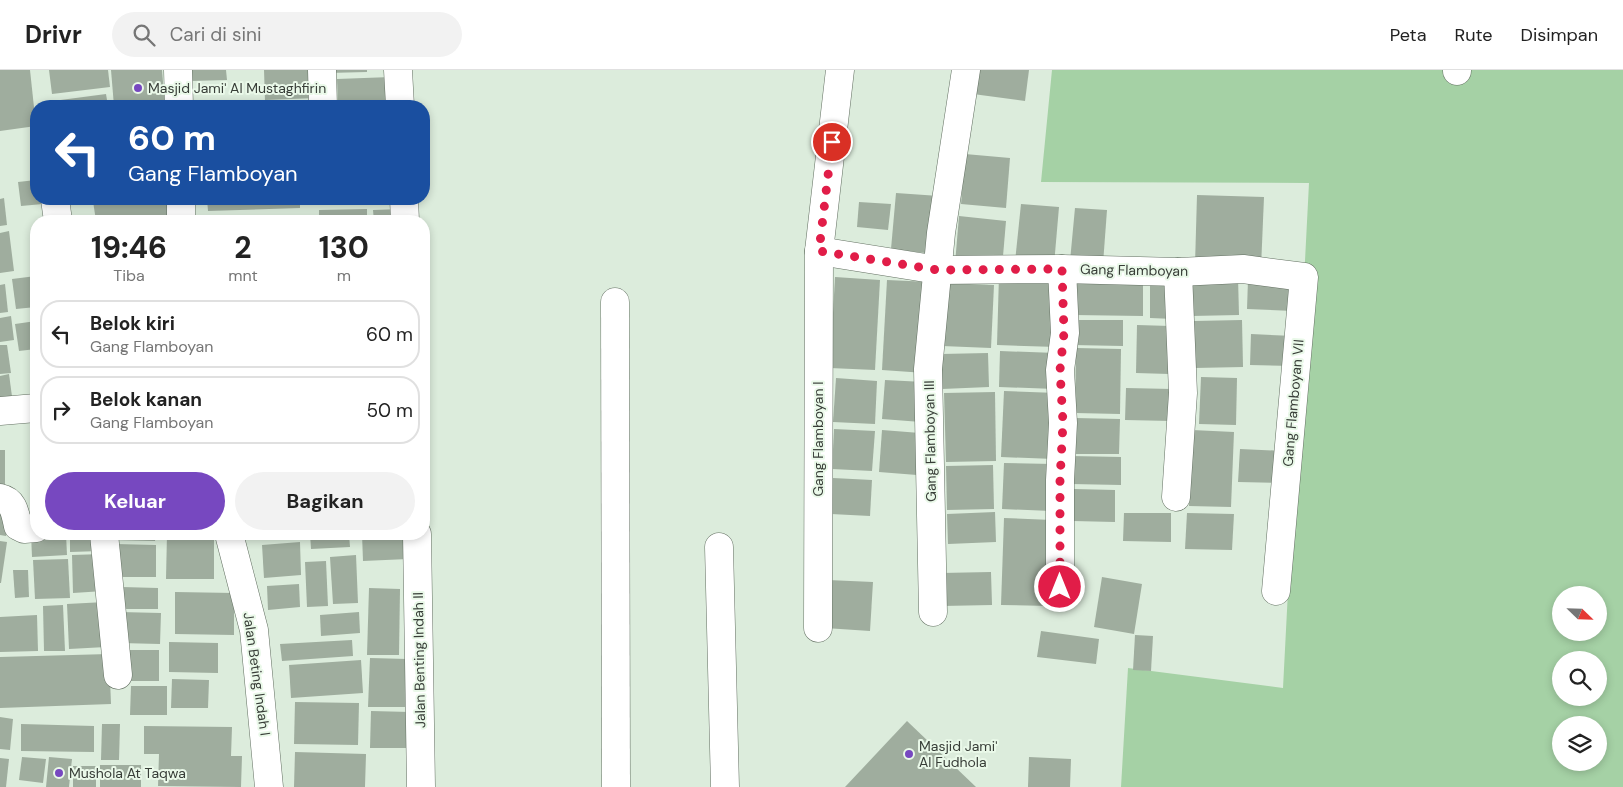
<!DOCTYPE html>
<html lang="id">
<head>
<meta charset="utf-8">
<style>
	:root { --surface:#fff; --page:#f2f2f2; --text:#222; --muted:#767676; --line:#e0e0e0; --accent:#7748c0 }
	body { margin:0; font-family:"DM Sans",sans-serif; background:var(--page); color:var(--text); height:100vh; display:flex; flex-direction:column; font-size:19px; white-space:nowrap }
	* { box-sizing:border-box; margin:0 }
	p { font-size:16px; color:var(--muted) }
	.icon { flex:none; width:28px; height:28px; fill:none; stroke:currentColor; stroke-width:2; stroke-linecap:round; stroke-linejoin:round }
	.map { position:relative; flex:1; overflow:hidden }
	.panel { position:absolute; left:30px; top:145px; width:400px; height:325px; display:flex; flex-direction:column; background:var(--surface); border-radius:20px; box-shadow:0 2px 8px #0003 }
	.panel>* { flex:none }
	.hud { position:absolute; left:30px; top:30px; width:400px; height:105px; border-radius:20px; box-shadow:0 2px 8px #0003; background:#1a4fa0; color:#fff; overflow:hidden }
	.needle { width:32px; rotate:113deg }
	.tools { position:absolute; left:1552px; top:516px; display:grid; gap:10px }
	.tools a { display:grid; place-items:center; width:55px; height:55px; border-radius:50%; background:var(--surface); box-shadow:0 2px 8px #0003; font-size:25px }
	.pin { position:absolute; display:grid; place-items:center; width:42px; height:42px; color:#fff; margin:-21px; border:2px solid #fff; border-radius:50%; box-shadow:0 1px 5px #0007 }
	.me { position:absolute; width:55px; margin:-28px; rotate:0deg; stroke-linejoin:round; filter:drop-shadow(0 0 4px #0008) }
	.turn { display:flex; align-items:center; gap:18px; height:105px; padding:0 15px; font-size:22px }
	.turn .icon { width:65px; height:65px; stroke-width:2.5 }
	.turn b { display:block; font-size:35px; line-height:42px }
	.eta { display:flex; justify-content:space-evenly; align-items:center; height:85px; text-align:center }
	.eta b { font-size:30px; font-weight:700; line-height:35px }
	.cta { display:flex; gap:10px; margin-top:auto; padding:10px 15px }
	.cta a { flex:1; height:58px; border-radius:30px; background:var(--accent); color:#fff; font-size:20px; font-weight:700; line-height:58px; text-align:center }
	.cta a+a { background:var(--page); color:var(--text) }
	ul { padding:0; list-style:none }
	li { display:flex; align-items:center; gap:15px; height:68px; margin:0 10px 8px; padding:0 5px; border:2px solid var(--line); border-radius:20px }
	li div { flex:1 }
	li b { display:block; font-size:19px }
	li em { font-style:normal }
	header { display:flex; align-items:center; gap:30px; box-sizing:border-box; height:70px; padding:0 25px; background:var(--surface); border-bottom:1px solid var(--line) }
	header strong { font-size:24px }
	nav { display:flex; gap:28px; margin-inline-start:auto; font-size:18px }
	.search { width:350px; height:45px; background:var(--page); display:flex; align-items:center; gap:12px; box-sizing:border-box; padding:0 18px; border-radius:28px; color:var(--muted); font-size:19px }
	.map>svg:first-child { display:block }
	.green { fill:#a5d1a5; fill-rule:evenodd }
	.building { fill:#9fad9e }
	.lines { fill:none; stroke-linecap:round; stroke-linejoin:round }
	.minor-casing { stroke:#637062; stroke-width:29 }
	.minor { stroke:#fff; stroke-width:28 }
	.route { stroke:#e11d48; stroke-width:9; stroke-dasharray:0 16.2 }
	.poi-dot { fill:#7748c0; stroke:#eaf9e9; stroke-width:2 }
	.labels { text-anchor:middle; stroke-width:4; stroke-linejoin:round; paint-order:stroke }
	.poi-label { font-size:14px; fill:#383e38; stroke:#eaf9e9; text-anchor:start }
	.street-label { font-size:14px; fill:#383e38; stroke:#eaf9e9 }
</style>
</head>
<body>
<header>
<strong>Drivr</strong>
<div class="search"><svg class="icon" aria-label="search" viewBox="0 0 24 24"><circle cx="10" cy="10" r="6"/><path d="M15 15l6 6"/></svg>Cari di sini</div>
<nav><a>Peta</a><a>Rute</a><a>Disimpan</a></nav>
</header>
<div class="map">
<svg width="1623" height="717" viewBox="0 0 1623 717">
	<rect width="100%" height="100%" fill="#dcecdc"/>
	<path class="green" d="M1052,0H1623V717H1121L1128,598L1283,618L1309,113L1041,112ZM1561,525H1599V562H1561ZM1561,590H1599V628H1561ZM1561,655H1599V692H1561Z"/>
	<g class="building">
		<path d="M0,0H30L36,56L0,61Z"/>
		<path d="M49,0H108L110,17L52,24Z"/>
		<path d="M111,0H162L165,36H114Z"/>
		<path d="M190,0H226L227,10L191,11Z"/>
		<path d="M264,0H316L317,28L265,30Z"/>
		<path d="M327,0H367V2L327,3Z"/>
		<path d="M976,0H1029L1025,31L973,24Z"/>
		<path d="M391,7V35L338,36L337,9Z"/>
		<path d="M106,24L108,36H53V31Z"/>
		<path d="M965,84L1010,88L1006,138L961,134Z"/>
		<path d="M36,110V129H43V134L21,136L18,112Z"/>
		<path d="M896,123L939,126L934,184L891,179Z"/>
		<path d="M1197,125L1264,127L1261,198L1195,195Z"/>
		<path d="M4,128L7,155L0,156V129Z"/>
		<path d="M111,129H167L170,150L96,151L93,131Z"/>
		<path d="M207,129H300V138L208,141Z"/>
		<path d="M328,129H381V130L328,132Z"/>
		<path d="M859,132L891,134L888,160L857,157Z"/>
		<path d="M1021,134L1059,137L1054,195L1015,192Z"/>
		<path d="M1075,138L1107,140L1103,194L1070,191Z"/>
		<path d="M367,139V151H319V140Z"/>
		<path d="M401,139V151H374L373,140Z"/>
		<path d="M959,146L1006,151L1002,198L955,194Z"/>
		<path d="M297,147V151H212V150Z"/>
		<path d="M9,161L14,201L0,203V163Z"/>
		<path d="M999,205L1059,207L1057,277L997,275Z"/>
		<path d="M36,206V237L16,239L12,209Z"/>
		<path d="M835,207L880,210L875,300L830,298Z"/>
		<path d="M1191,207H1238L1239,245L1191,246Z"/>
		<path d="M1075,209L1143,210V246L1074,245Z"/>
		<path d="M887,210L931,212L925,303L882,300Z"/>
		<path d="M1248,210L1295,211L1294,241L1247,239Z"/>
		<path d="M1150,211H1175L1174,249L1150,248Z"/>
		<path d="M944,213L994,215L991,278L942,276Z"/>
		<path d="M5,214L8,242L0,243V215Z"/>
		<path d="M11,246L14,270L0,272V248Z"/>
		<path d="M1072,250H1123V276L1072,275Z"/>
		<path d="M1242,250L1243,297L1194,298V251Z"/>
		<path d="M36,251V279L19,281L15,254Z"/>
		<path d="M1137,255L1170,256L1169,304L1136,303Z"/>
		<path d="M1251,264L1294,266L1293,296L1250,295Z"/>
		<path d="M0,275H7L11,303L0,304Z"/>
		<path d="M1076,278L1121,279L1120,344L1075,343Z"/>
		<path d="M1000,281L1056,283L1055,319L999,317Z"/>
		<path d="M988,283L989,317L942,319L941,284Z"/>
		<path d="M9,304L13,334L0,335V306Z"/>
		<path d="M1201,307L1237,308L1236,355L1199,354Z"/>
		<path d="M836,308L877,311L875,354L833,352Z"/>
		<path d="M885,310L924,312L921,352L882,349Z"/>
		<path d="M1126,318L1172,319V351L1125,350Z"/>
		<path d="M1004,321L1057,323L1054,389L1001,387Z"/>
		<path d="M995,322L996,391L946,392L944,323Z"/>
		<path d="M1075,348L1120,349L1119,384H1074Z"/>
		<path d="M834,359L875,361L872,401L832,399Z"/>
		<path d="M882,360L920,363L917,405L879,402Z"/>
		<path d="M1192,360L1234,362L1231,437L1189,436Z"/>
		<path d="M1240,379L1286,381L1285,413L1238,412Z"/>
		<rect x="0" y="380" width="5" height="43"/>
		<path d="M1071,386L1121,387V415L1071,414Z"/>
		<rect x="31" y="392" width="5" height="30"/>
		<path d="M1004,393L1053,394L1051,441L1002,439Z"/>
		<path d="M993,395L994,439L947,440L946,396Z"/>
		<path d="M833,408L872,410L870,446L831,444Z"/>
		<path d="M1074,419L1115,420V452L1073,451Z"/>
		<path d="M0,435L10,436L6,466L0,465Z"/>
		<path d="M995,442L996,472L948,474L947,444Z"/>
		<path d="M1124,443H1171V472L1123,471Z"/>
		<path d="M1187,443L1234,444L1232,480L1185,479Z"/>
		<path d="M1004,448L1052,450L1049,536L1001,535Z"/>
		<path d="M31,464H66L67,485L32,487Z"/>
		<path d="M70,464H100L101,481L70,482Z"/>
		<path d="M113,464H156L155,471L112,470Z"/>
		<path d="M167,464H214V509H166Z"/>
		<path d="M252,464H296V465L252,468Z"/>
		<path d="M310,464H349L350,477L311,479Z"/>
		<path d="M362,464H407L408,489L363,491Z"/>
		<path d="M0,471L7,472L1,513H0Z"/>
		<path d="M300,472L301,505L264,508L262,475Z"/>
		<path d="M115,474L156,475V507H114Z"/>
		<path d="M103,484L104,521L73,523L72,485Z"/>
		<path d="M356,485L358,533L333,534L330,487Z"/>
		<path d="M68,489L70,528L35,529L33,490Z"/>
		<path d="M326,491L328,536L307,537L305,492Z"/>
		<path d="M13,500H28L29,527L15,528Z"/>
		<path d="M991,502L992,535L942,536L941,503Z"/>
		<path d="M1102,507L1142,514L1134,564L1094,557Z"/>
		<path d="M828,510L873,512L870,561L825,558Z"/>
		<path d="M299,514L300,537L268,540L267,516Z"/>
		<path d="M122,517L158,518V539H122Z"/>
		<path d="M369,518L400,519L399,585H367Z"/>
		<path d="M175,522L234,523V565L175,564Z"/>
		<path d="M105,532L106,577L69,579L67,534Z"/>
		<path d="M63,535L65,581H44L43,536Z"/>
		<path d="M120,542L161,543L160,574L120,573Z"/>
		<path d="M359,542L360,563L321,566L320,545Z"/>
		<path d="M37,545L38,581L0,582V547Z"/>
		<path d="M1041,561L1099,569L1096,594L1037,587Z"/>
		<path d="M1135,565L1153,566L1151,601L1133,600Z"/>
		<path d="M352,570L353,586L282,591L280,574Z"/>
		<path d="M169,572L218,573V603L169,602Z"/>
		<path d="M128,580H159V611H127Z"/>
		<path d="M109,584L111,634L0,638V587Z"/>
		<path d="M370,588L407,589L405,637H368Z"/>
		<path d="M361,590L363,623L291,628L289,595Z"/>
		<path d="M172,609L209,610L208,638H171Z"/>
		<path d="M131,616H167V645H130Z"/>
		<path d="M295,632L359,633L358,675L294,674Z"/>
		<path d="M371,641L410,642V678H370Z"/>
		<path d="M0,647L13,649L10,680L0,679Z"/>
		<path d="M907,651L976,717H845Z"/>
		<path d="M21,654L94,656V682L21,681Z"/>
		<path d="M102,654H120L119,690H101Z"/>
		<path d="M144,656L232,657L231,686H242L241,717L158,716L159,684H144Z"/>
		<path d="M295,682L366,684L365,717H294Z"/>
		<path d="M22,687L46,689L43,713L19,710Z"/>
		<path d="M49,687L72,689L69,717H46Z"/>
		<path d="M1029,687L1071,689L1070,717H1028Z"/>
		<path d="M0,688L9,689L6,717H0Z"/>
		<rect x="100" y="695" width="41" height="22"/>
		<rect x="73" y="696" width="23" height="21"/>
	</g>
	<g class="lines">
		<defs>
			<g id="minor">
				<path d="M178,0L179,36"/>
				<path d="M322,0L323,36"/>
				<path d="M398,0L400,36"/>
				<path d="M1457,1V0"/>
				<path d="M55,129L58,151"/>
				<path d="M181,129V151"/>
				<path d="M404,129L405,151"/>
				<path d="M819,181L938,200L1062,199L1178,202L1243,199L1304,207L1276,521"/>
				<path d="M615,232L616,717"/>
				<path d="M0,341L36,338"/>
				<path d="M1176,427L1183,323L1178,202"/>
				<path d="M0,428C14,431 15,443 18,456L24,459L36,458"/>
				<path d="M104,464L118,605"/>
				<path d="M229,464L254,560L269,717"/>
				<path d="M417,464L421,717"/>
				<path d="M719,477L725,717"/>
				<path d="M1060,517V410L1063,353L1060,300L1065,263L1062,199"/>
				<path d="M933,542L928,299L941,163L966,0"/>
				<path d="M818,558L819,181L840,0"/>
			</g>
		</defs>
		<use href="#minor" class="minor-casing"/>
		<use href="#minor" class="minor"/>
	</g>
	<g class="lines">
		<path class="route" d="M832,72L819,181L938,200L1062,199L1064,263L1060,300L1063,353L1060,410V517"/>
	</g>
	<g class="poi-dot">
		<circle cx="138" cy="18" r="5"/>
		<circle cx="909" cy="684" r="5"/>
		<circle cx="59" cy="703" r="5"/>
	</g>
	<g class="labels">
		<g class="poi-label">
			<text x="148" y="23">Masjid Jami' Al Mustaghfirin</text>
			<text x="919" y="681">Masjid Jami'<tspan x="919" dy="16">Al Fudhola</tspan></text>
			<text x="69" y="708">Mushola At Taqwa</text>
		</g>
		<g class="street-label">
			<text transform="translate(1134 200) rotate(1)" y="5">Gang Flamboyan</text>
			<text transform="translate(1293 333) rotate(-85)" y="5">Gang Flamboyan VII</text>
			<text transform="translate(818 369) rotate(-90)" y="5">Gang Flamboyan I</text>
			<text transform="translate(930 371) rotate(-91)" y="5">Gang Flamboyan III</text>
			<text transform="translate(419 590) rotate(-91)" y="5">Jalan Benting Indah II</text>
			<text transform="translate(257 604) rotate(82)" y="5">Jalan Beting Indah I</text>
		</g>
	</g>
</svg>
<div class="tools">
<a><svg class="needle" viewBox="-14 -14 28 28"><path d="M0-13l5 13h-10z" fill="#e53935"/><path d="M0 13l5-13h-10z" fill="#767676"/></svg></a>
<a><svg class="icon" aria-label="search" viewBox="0 0 24 24"><circle cx="10" cy="10" r="6"/><path d="M15 15l6 6"/></svg></a>
<a><svg class="icon" aria-label="layers" viewBox="0 0 24 24"><path d="M12 4l9 5-9 5-9-5zM3 14l9 5 9-5"/></svg></a>
</div>
<div class="pin" style="left:832px;top:72px;background:#d93025"><svg class="icon" aria-label="arrive" viewBox="0 0 24 24"><path d="M6 21V4h12l-3 4 3 4H6"/></svg></div>
<svg class="me" style="left:1060px;top:517px" viewBox="-20 -20 40 40"><circle r="17" fill="#e11d48" stroke="#fff" stroke-width="3"/><path d="M0-11L8 9 0 5-8 9z" fill="#fff"/></svg>
<div class="hud">
<div class="turn"><svg class="icon" aria-label="left" viewBox="0 0 24 24"><path d="M17 20v-9H6M10 6l-5 5 5 5"/></svg><div><b>60 m</b>Gang Flamboyan</div></div>
</div>
<section class="panel">
<div class="eta">
<div><b>19:46</b><p>Tiba</p></div>
<div><b>2</b><p>mnt</p></div>
<div><b>130</b><p>m</p></div>
</div>
<ul>
<li><svg class="icon" aria-label="left" viewBox="0 0 24 24"><path d="M17 20v-9H6M10 6l-5 5 5 5"/></svg><div><b>Belok kiri</b><p>Gang Flamboyan</p></div><em>60 m</em></li>
<li><svg class="icon" aria-label="right" viewBox="0 0 24 24"><path d="M7 20v-9h11M14 6l5 5-5 5"/></svg><div><b>Belok kanan</b><p>Gang Flamboyan</p></div><em>50 m</em></li>
</ul>
<div class="cta"><a>Keluar</a><a>Bagikan</a></div>
</section>
</div>
</body>
</html>
